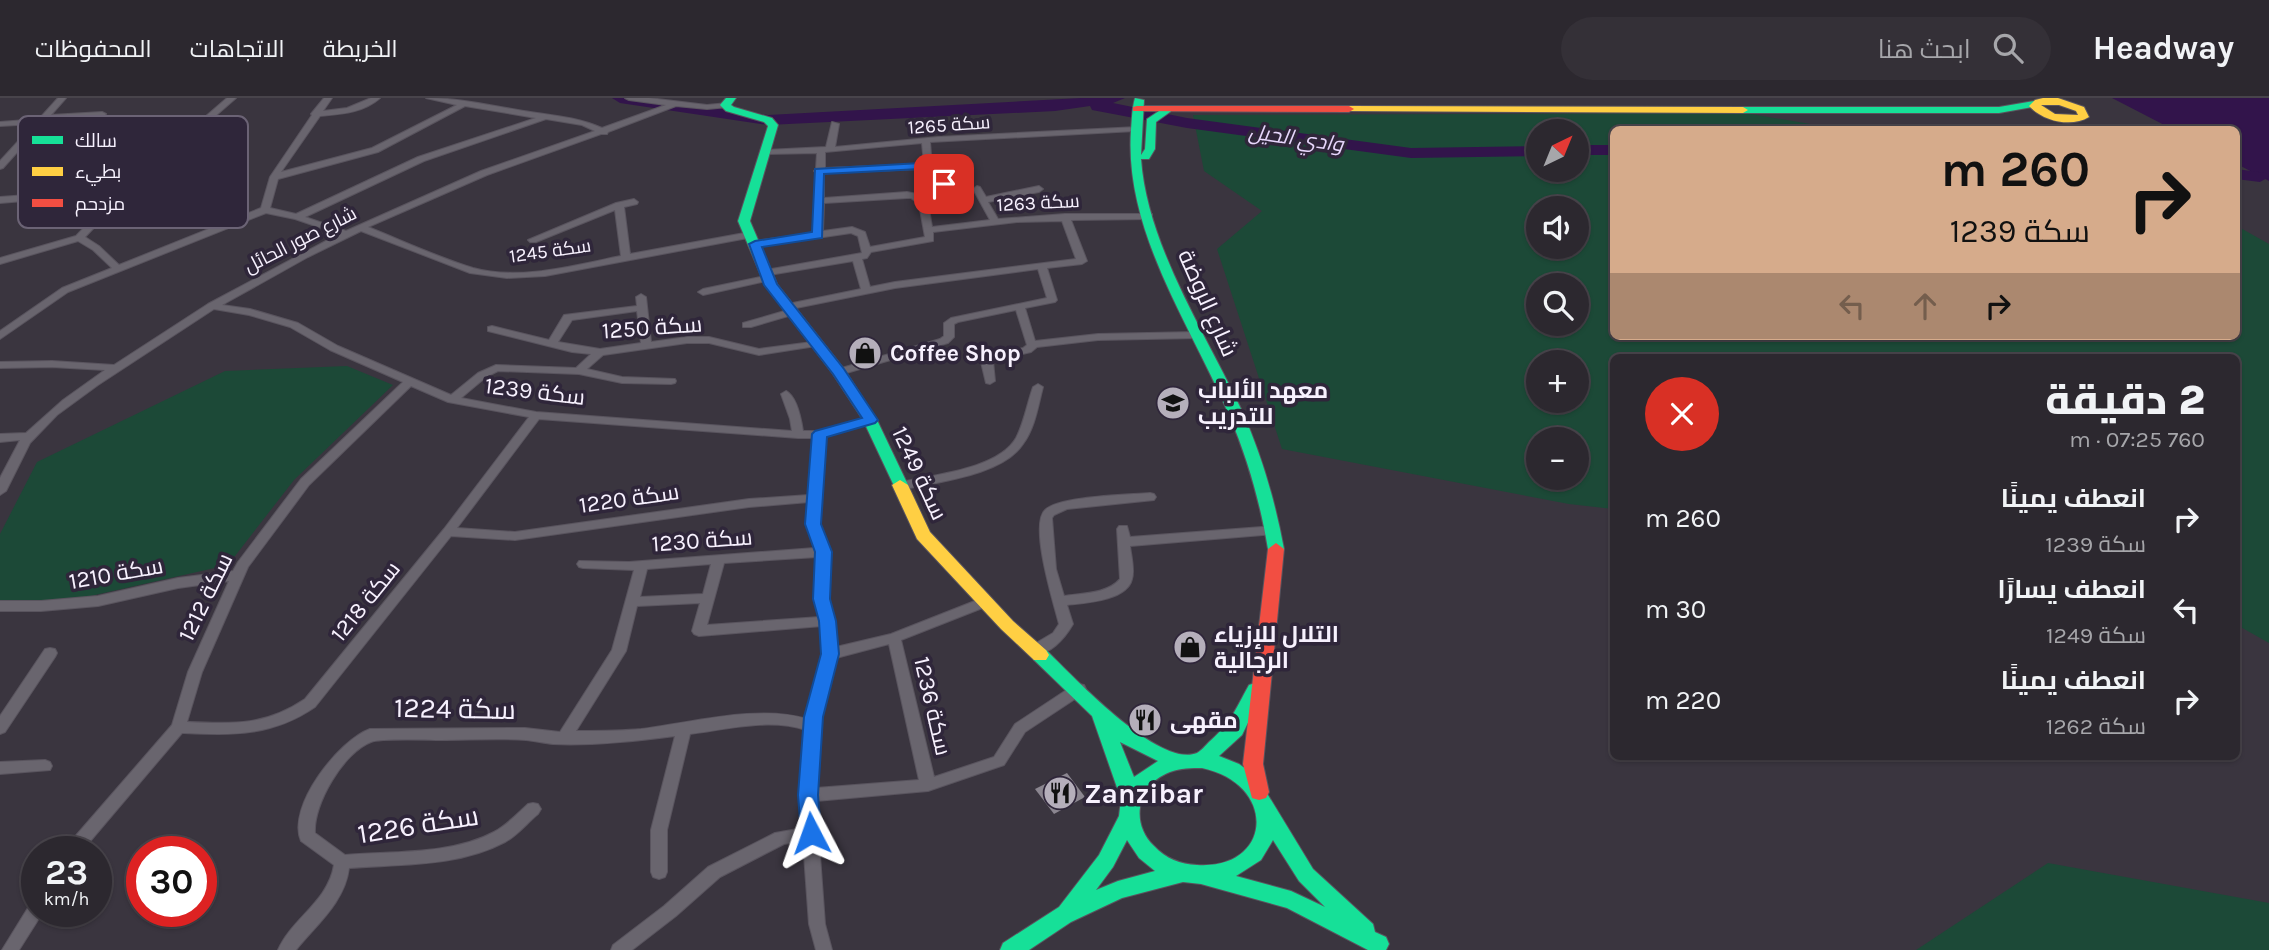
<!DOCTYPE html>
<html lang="ar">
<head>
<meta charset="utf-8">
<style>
	:root { --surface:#2c282f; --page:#343037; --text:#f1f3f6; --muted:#a6a6aa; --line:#48444b }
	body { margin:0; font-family:Karla,Cairo,sans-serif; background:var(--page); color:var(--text); direction:rtl; height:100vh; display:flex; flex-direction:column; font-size:26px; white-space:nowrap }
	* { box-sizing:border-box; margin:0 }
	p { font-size:23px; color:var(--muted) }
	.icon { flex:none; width:38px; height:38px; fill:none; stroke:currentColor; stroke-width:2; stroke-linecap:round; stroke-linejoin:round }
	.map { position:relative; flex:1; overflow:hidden; direction:ltr }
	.drawer { position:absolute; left:1610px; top:256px; width:630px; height:406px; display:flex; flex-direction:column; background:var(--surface); border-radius:10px; box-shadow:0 2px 5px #0004,0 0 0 2px var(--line); direction:rtl }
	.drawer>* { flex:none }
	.banner { position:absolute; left:1610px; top:28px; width:630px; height:214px; border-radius:10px; box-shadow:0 2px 5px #0004,0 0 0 2px var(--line); direction:rtl; background:#d6ab8b; color:#111; overflow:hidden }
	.needle { width:46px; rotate:43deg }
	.tools { position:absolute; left:1526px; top:21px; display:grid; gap:14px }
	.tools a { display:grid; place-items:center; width:63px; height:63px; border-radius:50%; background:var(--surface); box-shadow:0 2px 5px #0004,0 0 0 2px var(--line); font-size:35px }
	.speed { position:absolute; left:21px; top:738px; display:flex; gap:14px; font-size:35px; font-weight:700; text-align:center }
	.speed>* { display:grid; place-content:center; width:91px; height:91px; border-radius:50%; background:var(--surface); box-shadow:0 2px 5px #0004,0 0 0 2px var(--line); line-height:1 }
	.speed small { font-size:18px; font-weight:400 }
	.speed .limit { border:10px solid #d22; background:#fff; color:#111 }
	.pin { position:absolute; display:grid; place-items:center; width:60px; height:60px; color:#fff; margin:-30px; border-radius:14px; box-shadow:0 4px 10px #0006 }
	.me { position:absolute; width:77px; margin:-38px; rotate:356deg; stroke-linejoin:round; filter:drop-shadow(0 0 5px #0008) }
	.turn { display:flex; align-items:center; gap:24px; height:147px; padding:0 35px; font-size:32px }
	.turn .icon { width:91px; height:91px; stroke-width:2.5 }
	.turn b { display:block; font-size:49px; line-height:60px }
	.lanes { display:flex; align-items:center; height:66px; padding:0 35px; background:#0003; justify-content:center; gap:35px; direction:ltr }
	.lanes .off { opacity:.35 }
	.round { display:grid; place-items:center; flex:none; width:74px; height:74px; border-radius:37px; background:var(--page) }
	.headline { display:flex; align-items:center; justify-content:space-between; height:119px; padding:0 35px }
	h1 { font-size:42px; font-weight:800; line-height:52px }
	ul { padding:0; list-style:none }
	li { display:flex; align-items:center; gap:21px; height:91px; padding:0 35px }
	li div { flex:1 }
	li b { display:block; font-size:26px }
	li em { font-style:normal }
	header { display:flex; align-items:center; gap:42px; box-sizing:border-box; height:98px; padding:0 35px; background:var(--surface); border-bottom:2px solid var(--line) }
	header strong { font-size:33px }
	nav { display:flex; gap:38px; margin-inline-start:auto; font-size:24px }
	.search { width:490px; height:63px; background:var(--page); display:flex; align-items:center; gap:18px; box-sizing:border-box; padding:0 24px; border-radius:38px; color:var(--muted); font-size:26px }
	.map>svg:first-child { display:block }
	.green { fill:#1c4937; fill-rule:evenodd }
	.water { fill:#32144b }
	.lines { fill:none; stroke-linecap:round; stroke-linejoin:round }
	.river { fill:#32144b; fill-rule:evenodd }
	.building { fill:#8b8690 }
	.street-casing { stroke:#59545e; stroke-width:2 }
	.fast-casing { stroke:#59545e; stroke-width:2 }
	.slow-casing { stroke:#59545e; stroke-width:2 }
	.jam-casing { stroke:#59545e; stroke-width:2 }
	.street { fill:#69656e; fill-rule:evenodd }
	.fast { fill:#16e098; fill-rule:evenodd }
	.slow { fill:#ffcf43; fill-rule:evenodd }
	.jam { fill:#f24e42; fill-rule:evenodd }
	.route { fill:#1a73e8; stroke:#114b97; stroke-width:2 }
	.labels { text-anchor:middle; stroke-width:7; stroke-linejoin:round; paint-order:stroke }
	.far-street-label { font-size:19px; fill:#f7f1fe; stroke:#2f263a }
	.far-water-label { font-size:21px; font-style:italic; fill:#e7d7fc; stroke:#2f263a }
	.street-label { font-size:23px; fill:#f7f1fe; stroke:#2f263a }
	.poi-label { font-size:23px; font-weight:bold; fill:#f7f1fe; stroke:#2f263a; text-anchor:start }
	.near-street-label { font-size:28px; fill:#f7f1fe; stroke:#2f263a }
	.near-poi-label { font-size:28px; font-weight:bold; fill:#f7f1fe; stroke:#2f263a; text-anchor:start }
	.key { fill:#2f263a; stroke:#6b6375; stroke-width:2 }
	.key-label { font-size:19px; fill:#f7f1fe }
</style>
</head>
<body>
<header>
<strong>Headway</strong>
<div class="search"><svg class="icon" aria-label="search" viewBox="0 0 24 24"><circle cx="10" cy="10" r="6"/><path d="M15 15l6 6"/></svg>ابحث هنا</div>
<nav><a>الخريطة</a><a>الاتجاهات</a><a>المحفوظات</a></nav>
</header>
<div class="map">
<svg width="2269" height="852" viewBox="0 0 2269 852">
	<rect width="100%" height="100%" fill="#3a353f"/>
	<g class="green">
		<path d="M1745,15L1840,31L1614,32V238H2236L2237,128L2269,146V545L2237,527L2236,259H1614L1613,411L1569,406L1282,351L1217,151L1262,113L1204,73L1193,17ZM1538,33H1577V72H1538ZM1538,110H1577V149H1538ZM1538,187H1577V226H1538ZM1538,264H1577V303H1538ZM1538,341H1577V380H1538Z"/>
		<path d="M347,268L393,287L294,382L228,467L86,499L31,505L0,504V436L37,364L225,273Z"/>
		<path d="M2048,765L2269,805V852H1916Z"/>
	</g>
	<path class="water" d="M2112,0H2269V83L2237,66L2236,32L2172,31Z"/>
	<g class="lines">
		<g class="river">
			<path d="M612,0H651L768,17L1081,0H1125L1113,5L1187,20L1411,50L1538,48V58L1411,60L1187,30L1092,12L1090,8L1055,13L768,27L620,5Z"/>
			<rect x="1577" y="47" width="37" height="10"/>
			<path d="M2236,71L2266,75L2269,79L2260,84L2236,81Z"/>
		</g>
	</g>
	<path class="building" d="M1067,675L1085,699L1054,716L1035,691Z"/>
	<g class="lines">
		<defs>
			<g id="street">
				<path d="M58,0H66L51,17L102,14L106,16L77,43L20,51L3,70L0,71V63L34,26L0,28V24L39,21ZM94,19L72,39L25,45L46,22Z"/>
				<path d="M227,0H236L128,94L85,139L99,148L119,167L261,110L270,79L312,17L311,16L324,0H332L323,13L347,10L371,0H380C363,15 341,16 320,18L281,74L372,50L457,7L426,0C457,0 488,7 518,12C546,17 575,18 602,30L666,7L629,2L625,0H649L707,7L728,5V9L707,11L676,8L608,34L607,36H601L487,77L368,129C403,143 437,159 473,170C520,183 575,167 621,158L615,112L536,144H530L528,142L616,105L634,101L638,104L637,106L624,109L630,156L750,134L753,135V139L545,178L507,180L470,175L361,133L308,159L222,207L250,211L298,225L338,248L451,297L478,275L496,267L576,270L591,256L572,254L488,233V229L492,228L549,242L564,217L637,208L636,199L641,196L646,199L651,244L687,239H709L759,251L820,243V247L816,248L759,257L709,245H687L603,257L587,271L622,279L675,281L676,283L675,285L671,286L622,285L579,276L498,273L486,279L461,300L536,314L792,333L790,321L781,296L786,293C797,299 801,320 803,333H825L866,320H874L876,322L874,324L825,339L819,426L829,454V501L835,523L836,549L891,536L985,499L990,501L992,504L990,507L901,542L934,679L994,659L1015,626L1074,587L1079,586L1084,587L1086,591L1084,595L1025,634L1004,667L928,693L816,703L825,826L832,852H816L809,826L803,743L784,746L720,779L676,818L632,852H611L613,847L664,808L708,769L775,735L803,730L800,697L806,632C769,620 728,631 690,636L667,732V774L665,779L659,781L653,779L651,774V732L675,638C637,643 591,648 553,646C544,645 535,643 526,642C498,640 469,642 441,642C427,642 381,640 371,644C344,654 313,706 315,735L345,757C391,753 452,757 494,734C507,727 517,716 528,706L533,705L538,706L541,711L538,716C527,725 518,737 505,744C458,769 401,766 349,770C345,804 316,827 296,852H278C292,820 328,804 334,767L301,743C286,709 339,642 370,631L525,630L560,634L612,552L634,472L583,470L579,469L577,466L579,463L629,464L815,450L807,426L809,404L749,409L515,442L451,438L315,609C271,639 232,637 182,635L81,754H64L66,749L172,627L188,574L229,483L178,490L98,508L41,513H0V503H41L98,498L178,480L233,473L238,464L301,381L403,284L330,252L290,229L249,217L214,211L98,287L57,317L30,345L6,393L0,397V380L20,342L0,344V336L26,335L63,302L105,272L52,269L0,270V264L52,263L114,267L208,206L339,136L295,121L266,115L68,194L0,241V233L62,190L112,170L93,152L78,143L0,166V160L76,138L117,95L0,105V99L123,90L169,50L88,57H85V53L175,45ZM465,8L536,20L418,59L296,116L270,110L278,81L378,54ZM546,21L582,27L595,33L481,73L346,133L305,119L424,63ZM637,213L641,245L600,251L558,244L572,222ZM411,288L448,304L529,319L444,431L305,601C265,628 233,626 187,624L202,574L248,469L309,387ZM539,321L798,340H814L809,397L749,401L515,434L457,430ZM817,459L815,501L820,519L707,527L724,465ZM711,466L703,496L640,499L647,471ZM700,505L692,533L694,536L699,538L822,528L823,556L807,621C759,606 691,625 641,631C620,633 598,633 576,633L626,553L637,508ZM889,546L919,682L816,690L821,619L836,560Z"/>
				<path d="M832,24L839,26L835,49L938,39L1138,29L1139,31L1135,33L930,44L932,69L939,71L948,86L947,88H941L933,75L920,71L824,75V100L907,94L917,96L928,106L953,104V108L929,111L932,129L990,122L973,91L977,88L980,89L986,99L1039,88L1043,91L1039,94L988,104L998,121L1065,116H1152V120L1149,121L1071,122L1087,163L1082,166L1047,170L1057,202L1055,204L1025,210L1035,243L1098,236L1197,234L1202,237L1197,240L1098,242L1037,249L1031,254L993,263L995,283L990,286L986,285L981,264L985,259L1023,250L1027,247L1016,212L958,224L954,226V239L948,245L843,276L839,277L834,274L835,272L940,241L944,238V225L951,220L1047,200L1038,171L895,190L791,211L796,214L795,216L751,229H743V225L788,212L783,211V207L861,191L853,163L769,177L773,180L771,182L703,197L698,194L703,191L765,178L761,175L766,172L862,155L858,138L851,135L755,149L750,146L755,143L814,135L816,75L814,73L816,71L817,55L766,56L762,54L766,52L826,49ZM922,45L924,66L825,70V54ZM907,100H911L919,106L925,139L870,149L865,134L852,129L823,133L824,105ZM1062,123L1076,161L895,184L870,189L862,161L867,160L871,154L933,143V134L1017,124Z"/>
				<path d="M1038,286L1043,289C1038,308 1035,330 1023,346C1002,378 936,384 901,392L897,391L895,388L897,385C929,377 998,372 1016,340C1024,325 1027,306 1033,289Z"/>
				<path d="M1150,395L1154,396L1156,399L1154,402L1067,411L1054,417L1052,420L1056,471L1064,498C1083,495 1107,496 1120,481L1117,431L1119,428H1127L1130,439L1274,428L1280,432L1274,436L1130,448C1131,457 1135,472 1132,481C1127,503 1084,505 1067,507L1073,526C1065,540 1049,559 1031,556L1029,552L1031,548L1053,535L1059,526C1054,506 1029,427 1045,412C1059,398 1128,397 1150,395Z"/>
				<path d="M50,550L55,551L57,555L55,559L5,634L0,636V618L45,551Z"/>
				<path d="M45,662L50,664L52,668L50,672L0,676V664Z"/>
				<path d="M37,803V814H43L19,852H2L31,805Z"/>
			</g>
			<g id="fast">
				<path d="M726,0H736L731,7L734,9L772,20L778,27L750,123L777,186L844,271L877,322L908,387L905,390H895L863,322L833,276L765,187L738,123L768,28L764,24L726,13L720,7Z"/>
				<path d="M1135,0L1144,2L1141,57L1145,51L1147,21L1165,9L1174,11L1156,24L1155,51L1149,61H1141C1147,147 1206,236 1242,313C1262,358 1275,403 1284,451L1282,455H1270L1268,451C1260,404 1248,361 1229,317C1191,227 1124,134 1131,32C1132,21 1132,10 1135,0Z"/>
				<path d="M2034,3L2038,4V8L1999,15H1743L1738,12L1743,9H1999Z"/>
				<path d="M1040,550L1046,552C1072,577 1159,671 1197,655C1201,653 1206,647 1209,644C1231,625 1235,612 1249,587L1255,585L1261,587L1264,592L1242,637L1219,658L1239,666L1257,679L1313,771L1373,826L1375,834L1386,839L1389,846L1386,852H1368L1287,810L1201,786L1183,784L1122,800L1071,824L1029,852H1000L1003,845L1059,809L1099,757L1119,718L1121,701L1092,618L1034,562L1031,557L1034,552ZM1120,644L1158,663L1134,679ZM1202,670C1278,686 1273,772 1197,767C1180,766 1166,761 1154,748C1129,724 1138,686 1170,674C1180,670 1192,670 1202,670ZM1127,742L1139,760L1155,773L1118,783L1096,792L1113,769ZM1273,742L1299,783L1325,809L1291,793L1236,778L1261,762Z"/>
			</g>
			<g id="slow">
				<path d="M2043,0H2058L2084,9L2089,19C2071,30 2043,23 2029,8L2035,2ZM2041,7H2059L2076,13L2078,17L2055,16Z"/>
				<path d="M1349,8L1743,9L1748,12L1743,15L1345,13V9Z"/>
				<path d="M900,382L908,387L930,434L1013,523L1046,552L1049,557L1046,562H1034L1001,531L917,441L892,387Z"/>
			</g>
			<g id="jam">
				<path d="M1137,8H1349L1354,11L1349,14L1133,13V9Z"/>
				<path d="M1276,445L1284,451L1263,666L1269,694L1266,700L1259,702L1252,700L1243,666L1268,451Z"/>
			</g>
		</defs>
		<use href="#street" class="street-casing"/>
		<use href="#fast" class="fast-casing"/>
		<use href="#slow" class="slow-casing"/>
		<use href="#jam" class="jam-casing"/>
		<use href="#street" class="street"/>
		<use href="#fast" class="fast"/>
		<use href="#slow" class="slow"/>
		<use href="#jam" class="jam"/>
	</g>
	<path class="route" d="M921,65L940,71L950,86L948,88H940L932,76L920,71L824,76L822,140L762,149L777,186L844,271L878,322L875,325L827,339L821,426L832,454L830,501L836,523L839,556L823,619L818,697L821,735L818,741L811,744L804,741L801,735L798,697L804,619L821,556L819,523L813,501L815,454L805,426L812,336L815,333L862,320L833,276L764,187L749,146L755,143L812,134L815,71Z"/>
	<defs>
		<symbol id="shop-disc" viewBox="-11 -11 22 22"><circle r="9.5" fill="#b5afbb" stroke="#2f263a"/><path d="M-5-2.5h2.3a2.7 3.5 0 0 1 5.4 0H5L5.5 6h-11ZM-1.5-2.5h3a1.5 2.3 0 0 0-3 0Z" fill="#111"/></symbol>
		<symbol id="school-disc" viewBox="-11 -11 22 22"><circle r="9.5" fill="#b5afbb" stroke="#2f263a"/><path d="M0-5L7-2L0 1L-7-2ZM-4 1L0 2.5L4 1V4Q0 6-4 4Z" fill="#111"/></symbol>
		<symbol id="restaurant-disc" viewBox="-11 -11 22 22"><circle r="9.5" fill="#b5afbb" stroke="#2f263a"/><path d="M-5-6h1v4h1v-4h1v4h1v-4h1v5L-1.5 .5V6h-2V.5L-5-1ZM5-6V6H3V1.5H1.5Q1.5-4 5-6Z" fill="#111"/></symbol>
	</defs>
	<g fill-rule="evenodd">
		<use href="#shop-disc" x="846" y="236" width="38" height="38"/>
		<use href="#school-disc" x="1154" y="286" width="38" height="38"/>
		<use href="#shop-disc" x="1171" y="530" width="38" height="38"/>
		<use href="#restaurant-disc" x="1126" y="603" width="38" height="38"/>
		<use href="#restaurant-disc" x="1041" y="676" width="38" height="38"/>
	</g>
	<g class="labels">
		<g class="far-street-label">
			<text transform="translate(949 26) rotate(-4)" y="7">سكة 1265</text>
			<text transform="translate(1038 104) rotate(-3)" y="7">سكة 1263</text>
			<text transform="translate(300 141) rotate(-27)" y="7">شارع صور الحائل</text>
			<text transform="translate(550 152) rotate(-8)" y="7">سكة 1245</text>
		</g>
		<g class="far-water-label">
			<text transform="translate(1296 40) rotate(8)" y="7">وادي الحيل</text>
		</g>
		<g class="street-label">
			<text transform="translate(1208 205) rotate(66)" y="8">شارع الروضة</text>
			<text transform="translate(652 229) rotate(-4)" y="8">سكة 1250</text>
			<text transform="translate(535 293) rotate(7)" y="8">سكة 1239</text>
			<text transform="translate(920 375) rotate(65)" y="8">سكة 1249</text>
			<text transform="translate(629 400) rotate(-8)" y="8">سكة 1220</text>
			<text transform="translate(702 442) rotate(-4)" y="8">سكة 1230</text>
			<text transform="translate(116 475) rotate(-10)" y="8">سكة 1210</text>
			<text transform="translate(205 499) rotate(-64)" y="8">سكة 1212</text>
			<text transform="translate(365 503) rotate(-51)" y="8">سكة 1218</text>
			<text transform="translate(933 608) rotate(77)" y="8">سكة 1236</text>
		</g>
		<g class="poi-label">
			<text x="890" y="263">Coffee Shop</text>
			<text x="1198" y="300">معهد الألباب<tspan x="1198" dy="26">للتدريب</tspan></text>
			<text x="1214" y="544">التلال للإزياء<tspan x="1214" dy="26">الرجالية</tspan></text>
			<text x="1170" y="630">مقهى</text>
		</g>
		<g class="near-street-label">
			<text transform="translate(455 610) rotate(1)" y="10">سكة 1224</text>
			<text transform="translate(418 726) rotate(-9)" y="10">سكة 1226</text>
		</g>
		<g class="near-poi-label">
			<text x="1084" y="705">Zanzibar</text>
		</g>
	</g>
	<rect x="18" y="18" width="230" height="112" rx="10" class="key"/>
	<rect x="32" y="38" width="31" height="8" fill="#16e098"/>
	<rect x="32" y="69" width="31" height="9" fill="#ffcf43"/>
	<rect x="32" y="101" width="31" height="8" fill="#f24e42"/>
	<g class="key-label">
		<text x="75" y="49">سالك</text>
		<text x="75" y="80">بطيء</text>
		<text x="75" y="112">مزدحم</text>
	</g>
</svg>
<div class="tools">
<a><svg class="needle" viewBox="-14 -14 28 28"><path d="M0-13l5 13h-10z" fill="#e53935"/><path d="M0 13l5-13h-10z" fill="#a6a6aa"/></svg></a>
<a><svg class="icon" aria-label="sound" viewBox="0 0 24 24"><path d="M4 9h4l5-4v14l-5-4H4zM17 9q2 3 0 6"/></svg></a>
<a><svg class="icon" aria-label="search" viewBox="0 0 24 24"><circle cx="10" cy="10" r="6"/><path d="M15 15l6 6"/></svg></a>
<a>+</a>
<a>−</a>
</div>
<div class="speed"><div>23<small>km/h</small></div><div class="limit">30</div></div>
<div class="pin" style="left:944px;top:86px;background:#d93025"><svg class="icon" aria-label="arrive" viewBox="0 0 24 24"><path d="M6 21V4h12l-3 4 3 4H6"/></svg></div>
<svg class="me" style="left:811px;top:735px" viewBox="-20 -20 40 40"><path d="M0-17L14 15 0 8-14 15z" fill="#1a73e8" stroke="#fff" stroke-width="4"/></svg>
<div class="banner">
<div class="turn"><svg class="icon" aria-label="right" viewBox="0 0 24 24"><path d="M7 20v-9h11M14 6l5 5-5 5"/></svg><div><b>260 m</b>سكة 1239</div></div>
<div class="lanes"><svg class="icon off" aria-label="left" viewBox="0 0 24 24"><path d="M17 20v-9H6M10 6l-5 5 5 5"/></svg><svg class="icon off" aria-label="ahead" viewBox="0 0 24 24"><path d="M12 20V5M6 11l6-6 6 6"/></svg><svg class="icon" aria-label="right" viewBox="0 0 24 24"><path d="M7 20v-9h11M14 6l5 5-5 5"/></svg></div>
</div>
<section class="drawer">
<div class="headline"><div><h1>2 دقيقة</h1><p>760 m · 07:25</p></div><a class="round" style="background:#d93025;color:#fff"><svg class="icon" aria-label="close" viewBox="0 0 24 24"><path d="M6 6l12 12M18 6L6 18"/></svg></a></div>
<ul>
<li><svg class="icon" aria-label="right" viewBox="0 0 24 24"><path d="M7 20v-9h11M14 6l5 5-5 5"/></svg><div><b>انعطف يمينًا</b><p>سكة 1239</p></div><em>260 m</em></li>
<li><svg class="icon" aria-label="left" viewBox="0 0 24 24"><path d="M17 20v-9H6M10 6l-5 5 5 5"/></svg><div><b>انعطف يسارًا</b><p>سكة 1249</p></div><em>30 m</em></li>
<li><svg class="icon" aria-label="right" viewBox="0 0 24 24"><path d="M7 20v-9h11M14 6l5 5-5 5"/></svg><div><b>انعطف يمينًا</b><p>سكة 1262</p></div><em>220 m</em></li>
</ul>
</section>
</div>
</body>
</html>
